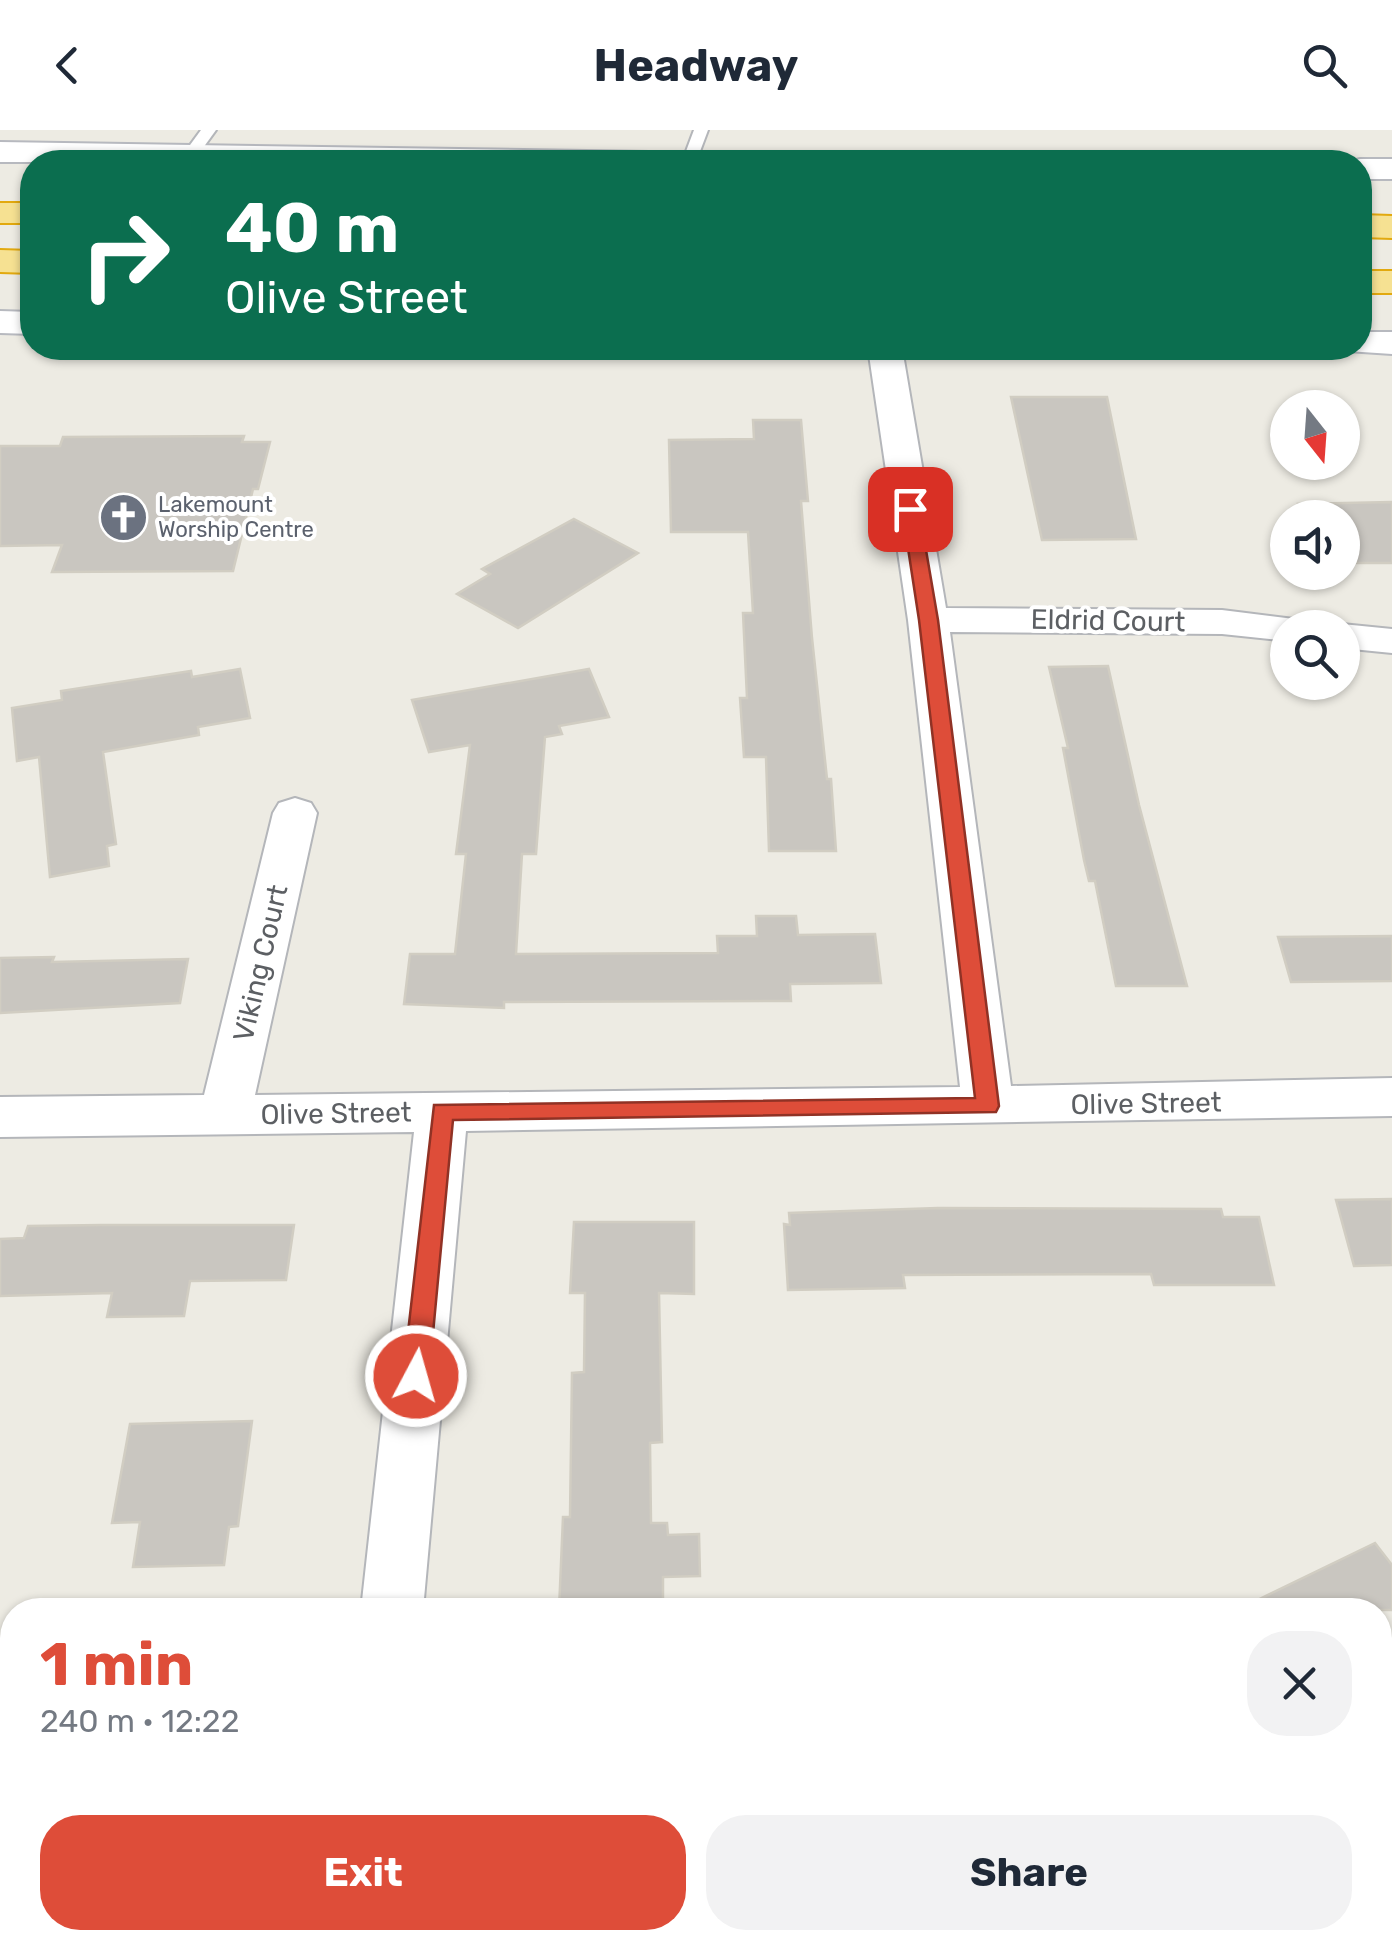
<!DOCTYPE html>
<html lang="en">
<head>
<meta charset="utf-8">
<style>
	:root { --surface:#fff; --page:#f2f2f3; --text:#1f2937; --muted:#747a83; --accent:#de4d39 }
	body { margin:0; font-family:Rubik,sans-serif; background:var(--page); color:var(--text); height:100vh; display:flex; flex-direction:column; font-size:38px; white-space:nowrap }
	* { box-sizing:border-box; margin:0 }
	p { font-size:32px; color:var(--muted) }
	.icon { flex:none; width:55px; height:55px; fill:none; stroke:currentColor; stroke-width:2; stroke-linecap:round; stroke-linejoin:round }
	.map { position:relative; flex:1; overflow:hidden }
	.drawer { position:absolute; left:0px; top:1468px; width:1392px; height:352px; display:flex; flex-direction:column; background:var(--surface); border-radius:40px 40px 0 0; box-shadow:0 2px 8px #0004 }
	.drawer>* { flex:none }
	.guide { position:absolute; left:20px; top:20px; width:1352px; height:210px; border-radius:40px; box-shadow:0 2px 8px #0004; background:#0b6e4f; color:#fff; overflow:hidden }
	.needle { width:65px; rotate:163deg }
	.controls { position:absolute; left:1270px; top:260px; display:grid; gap:20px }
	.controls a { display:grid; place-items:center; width:90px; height:90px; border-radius:50%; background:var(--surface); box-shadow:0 2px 8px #0004; font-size:50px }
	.pin { position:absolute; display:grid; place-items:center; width:85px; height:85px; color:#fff; margin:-42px; border-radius:20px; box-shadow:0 5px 15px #0006 }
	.me { position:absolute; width:110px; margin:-55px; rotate:6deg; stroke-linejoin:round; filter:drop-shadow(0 0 8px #0008) }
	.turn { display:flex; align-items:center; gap:35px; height:210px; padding:0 40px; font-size:45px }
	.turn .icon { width:130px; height:130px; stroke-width:2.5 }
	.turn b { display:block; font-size:70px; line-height:85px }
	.round { display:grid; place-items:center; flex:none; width:105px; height:105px; border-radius:40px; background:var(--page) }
	.overview { display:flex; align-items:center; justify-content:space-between; height:170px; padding:0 40px }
	h1 { font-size:60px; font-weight:700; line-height:75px; color:var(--accent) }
	.button { display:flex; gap:20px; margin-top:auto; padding:20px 40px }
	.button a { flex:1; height:115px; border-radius:40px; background:var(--accent); color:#fff; font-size:40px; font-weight:700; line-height:115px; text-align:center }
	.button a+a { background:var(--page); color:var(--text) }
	header { display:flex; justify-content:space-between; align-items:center; height:130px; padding:0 40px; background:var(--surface); font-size:45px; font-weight:700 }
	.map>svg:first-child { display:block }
	.building { fill:#c9c6c0; stroke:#d1cdc2; stroke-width:2.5 }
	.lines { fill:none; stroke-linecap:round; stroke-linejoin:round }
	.lane-casing { stroke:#b4b6ba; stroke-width:4 }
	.street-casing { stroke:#b4b6ba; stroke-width:4 }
	.secondary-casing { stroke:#b7b9bf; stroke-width:4 }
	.highway-casing { stroke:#e2a90f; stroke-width:4 }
	.lane { fill:#fff; fill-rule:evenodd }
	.street { fill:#fff; fill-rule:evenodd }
	.secondary { fill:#fff; fill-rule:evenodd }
	.highway { fill:#f6e192; fill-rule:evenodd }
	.route { fill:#de4d39; stroke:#903225; stroke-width:2.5 }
	.labels { text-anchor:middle; stroke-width:8; stroke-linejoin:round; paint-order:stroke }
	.far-worship-label { font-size:22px; fill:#5b616d; stroke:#fff; text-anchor:start }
	.street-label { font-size:28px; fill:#5c5f63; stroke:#fff }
</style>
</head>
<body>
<header><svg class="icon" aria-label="back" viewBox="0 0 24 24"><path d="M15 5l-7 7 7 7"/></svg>Headway<svg class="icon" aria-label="search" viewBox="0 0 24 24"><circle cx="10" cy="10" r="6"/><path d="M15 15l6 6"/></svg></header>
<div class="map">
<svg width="1392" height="1818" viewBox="0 0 1392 1818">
	<rect width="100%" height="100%" fill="#edebe3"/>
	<g class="building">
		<path d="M1011,267H1107L1136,409L1042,410Z"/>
		<path d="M753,290H801L808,371H801L812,508L827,649H831L836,721H769L766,627H744L740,568H747L743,483H753L748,402H671L669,310L754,309Z"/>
		<path d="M244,306L242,312H270L258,359H253L233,441L52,442L62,415L0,416V316H60L63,307Z"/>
		<path d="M1392,372V433H1357L1354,426H1342V388H1301L1298,374Z"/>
		<path d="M574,389L638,423L518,498L457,464L490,444L482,439Z"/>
		<path d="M1108,536L1139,675L1187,856H1116L1095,751H1089L1084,730L1063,618H1068L1049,537Z"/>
		<path d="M240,539L250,588L198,597L199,605L103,622L116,714L107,716L109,736L50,747L39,627L17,631L12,578L62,570L61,561L191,541L192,547Z"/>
		<path d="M589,539L609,587L559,596L562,604L545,607L536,724H522L516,824L718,823L717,806H757L756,786H796L798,805L875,804L881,853L790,854L791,871L504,872V878L404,874L410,824H455L466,724H456L470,615L429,622L412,570Z"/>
		<path d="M1392,806V851L1291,852L1278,807Z"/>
		<path d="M54,827L52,832L188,829L180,873L0,883V828Z"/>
		<path d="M1392,1069V1135L1354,1136L1336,1070Z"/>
		<path d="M938,1078L1221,1079L1223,1087H1259L1274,1155H1154L1151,1144L903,1145L905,1158L788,1160L784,1094L790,1095L789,1083Z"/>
		<path d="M574,1092H694V1164L659,1163L662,1312L650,1313L651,1393H667L668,1405L699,1404L700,1446L663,1447V1480H559L563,1387H570L572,1243L584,1242L585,1163H570Z"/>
		<path d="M102,1095H294L286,1150L190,1151L184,1186L107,1187L112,1163L0,1166V1109L24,1108L28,1096Z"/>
		<path d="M252,1291L238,1396L229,1397L224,1435L133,1437L140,1392L112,1393L130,1294Z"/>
		<path d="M1375,1413L1392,1435V1480H1237Z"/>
	</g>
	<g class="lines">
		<defs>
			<g id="lane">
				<path d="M201,0H216L195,29H185L182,26Z"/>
				<path d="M694,0H708L696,32H682Z"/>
			</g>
			<g id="street">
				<path d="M868,218H902L946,478L1222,480L1302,490L1307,498H1288V511L1222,504L950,502L1011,956L1392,948V986L466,1001L423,1480H361L414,1002L0,1007V967L204,965L273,683L279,673L295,668L311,673L317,683L255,965L960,957L908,490Z"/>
				<path d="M1342,494L1392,499V523L1342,518V498H1327Z"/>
				<path d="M324,1808H394L392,1818H322Z"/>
			</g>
			<g id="secondary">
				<path d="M0,12L649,22L661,25L666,32H0Z"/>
				<path d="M1360,29H1392V49H1360V32H1348Z"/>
				<path d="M0,181L32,182V204L0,203Z"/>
				<path d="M1360,202H1392V224L1347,221L1344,218H1360Z"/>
			</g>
			<g id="highway">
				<rect x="0" y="73" width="32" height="20"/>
				<path d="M1360,85L1392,86V108L1360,107Z"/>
				<path d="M0,120L32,121V143L0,142Z"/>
				<rect x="1360" y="141" width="32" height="22"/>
			</g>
		</defs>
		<use href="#lane" class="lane-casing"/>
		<use href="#street" class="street-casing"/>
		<use href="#secondary" class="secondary-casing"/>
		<use href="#highway" class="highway-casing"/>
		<use href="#lane" class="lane"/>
		<use href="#street" class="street"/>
		<use href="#secondary" class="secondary"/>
		<use href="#highway" class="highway"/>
	</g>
	<path class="route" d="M910,374L919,379L938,490L999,976L996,982L453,990L429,1246L425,1253L416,1257L407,1253L403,1246L434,975L975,968L919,490L902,379Z"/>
	<defs>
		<symbol id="church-disc" viewBox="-11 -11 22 22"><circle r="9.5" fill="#6b7280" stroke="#fff"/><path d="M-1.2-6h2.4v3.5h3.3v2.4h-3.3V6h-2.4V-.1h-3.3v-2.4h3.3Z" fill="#fff"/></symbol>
	</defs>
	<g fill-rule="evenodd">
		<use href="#church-disc" x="96" y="360" width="55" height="55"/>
	</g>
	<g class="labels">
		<g class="far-worship-label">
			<text x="158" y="382">Lakemount<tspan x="158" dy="25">Worship Centre</tspan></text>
		</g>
		<g class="street-label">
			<text transform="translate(1108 490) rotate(1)" y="10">Eldrid Court</text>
			<text transform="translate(260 833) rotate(-77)" y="10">Viking Court</text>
			<text transform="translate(1146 973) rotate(-1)" y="10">Olive Street</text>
			<text transform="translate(336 983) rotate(-1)" y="10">Olive Street</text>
		</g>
	</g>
</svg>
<div class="controls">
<a><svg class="needle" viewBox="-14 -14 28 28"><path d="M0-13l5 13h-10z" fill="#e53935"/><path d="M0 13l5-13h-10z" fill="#747a83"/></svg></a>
<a><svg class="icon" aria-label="sound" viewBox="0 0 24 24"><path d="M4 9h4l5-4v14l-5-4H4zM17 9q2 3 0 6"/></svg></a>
<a><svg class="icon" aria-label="search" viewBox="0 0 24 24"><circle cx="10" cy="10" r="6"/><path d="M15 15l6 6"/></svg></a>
</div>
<div class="pin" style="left:910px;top:379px;background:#d93025"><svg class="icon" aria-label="arrive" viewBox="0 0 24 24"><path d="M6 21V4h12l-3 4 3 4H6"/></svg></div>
<svg class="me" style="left:416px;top:1246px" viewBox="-20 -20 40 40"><circle r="17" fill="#de4d39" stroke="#fff" stroke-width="3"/><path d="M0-11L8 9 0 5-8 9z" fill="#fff"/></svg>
<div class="guide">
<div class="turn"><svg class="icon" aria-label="right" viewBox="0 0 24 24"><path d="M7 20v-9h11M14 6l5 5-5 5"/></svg><div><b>40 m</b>Olive Street</div></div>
</div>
<section class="drawer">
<div class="overview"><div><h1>1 min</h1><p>240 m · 12:22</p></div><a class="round"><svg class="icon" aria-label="close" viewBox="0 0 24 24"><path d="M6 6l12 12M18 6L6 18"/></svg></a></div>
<div class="button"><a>Exit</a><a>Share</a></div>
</section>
</div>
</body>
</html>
